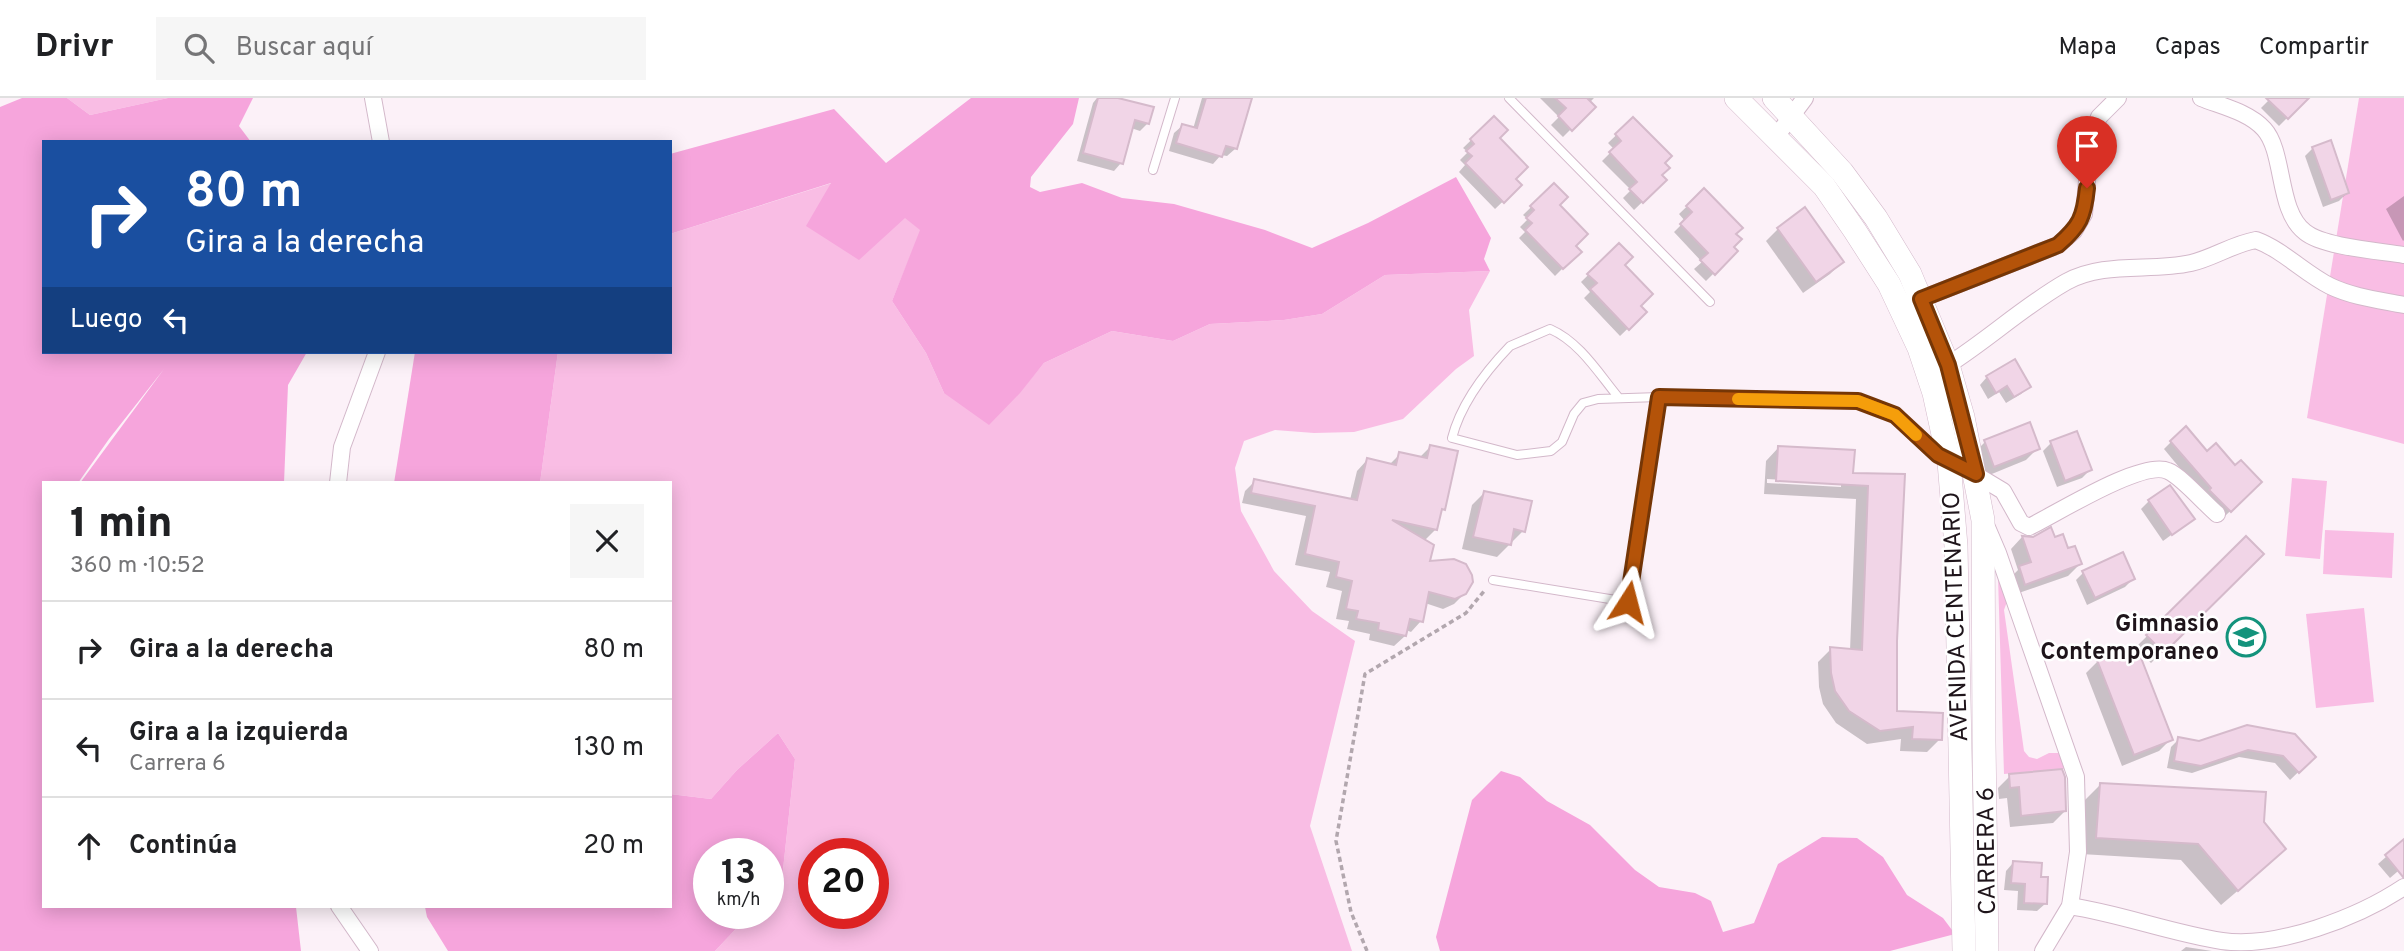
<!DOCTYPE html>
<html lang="es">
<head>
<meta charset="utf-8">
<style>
	:root { --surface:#fff; --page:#f6f6f6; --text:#202124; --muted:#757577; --line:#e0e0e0 }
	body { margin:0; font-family:Overpass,sans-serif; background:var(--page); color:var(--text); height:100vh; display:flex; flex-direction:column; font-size:26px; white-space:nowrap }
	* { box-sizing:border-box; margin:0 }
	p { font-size:23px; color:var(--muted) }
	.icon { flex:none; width:38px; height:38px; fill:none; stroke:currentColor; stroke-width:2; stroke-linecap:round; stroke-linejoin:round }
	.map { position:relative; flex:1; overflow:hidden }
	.sheet { position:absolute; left:42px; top:383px; width:630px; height:427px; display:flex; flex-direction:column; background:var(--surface); border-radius:0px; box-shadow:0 4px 18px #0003 }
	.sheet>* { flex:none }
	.banner { position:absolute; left:42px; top:42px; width:630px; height:214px; border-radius:0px; box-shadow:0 4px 18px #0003; background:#1a4fa0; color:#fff; overflow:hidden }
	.speed { position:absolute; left:693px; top:740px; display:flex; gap:14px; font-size:35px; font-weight:700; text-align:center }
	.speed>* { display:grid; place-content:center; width:91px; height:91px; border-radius:50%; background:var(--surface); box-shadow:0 4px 18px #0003; line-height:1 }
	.speed small { font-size:18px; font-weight:400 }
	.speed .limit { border:10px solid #d22; background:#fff; color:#111 }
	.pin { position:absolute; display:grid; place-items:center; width:60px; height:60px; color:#fff; margin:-72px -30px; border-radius:50% 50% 50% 0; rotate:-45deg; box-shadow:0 0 7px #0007 }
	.pin .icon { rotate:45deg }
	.me { position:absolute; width:77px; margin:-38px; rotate:9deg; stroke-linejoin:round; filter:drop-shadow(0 0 5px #0008) }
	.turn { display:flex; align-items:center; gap:24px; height:147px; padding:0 28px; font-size:32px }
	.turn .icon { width:91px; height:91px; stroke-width:2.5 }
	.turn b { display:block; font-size:49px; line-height:60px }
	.then { display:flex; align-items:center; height:66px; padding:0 28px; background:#0003; gap:14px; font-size:26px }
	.round { display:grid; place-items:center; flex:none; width:74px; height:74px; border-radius:0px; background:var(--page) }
	.overview { display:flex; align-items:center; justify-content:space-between; height:119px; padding:0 28px }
	h1 { font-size:42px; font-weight:800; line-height:52px }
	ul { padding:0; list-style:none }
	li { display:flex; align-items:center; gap:21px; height:98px; padding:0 28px; border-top:2px solid var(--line) }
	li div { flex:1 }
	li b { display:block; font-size:26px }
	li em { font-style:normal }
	header { display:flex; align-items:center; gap:42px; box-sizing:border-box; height:98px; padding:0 35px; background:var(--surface); border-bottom:2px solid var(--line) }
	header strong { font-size:33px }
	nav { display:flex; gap:38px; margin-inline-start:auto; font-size:24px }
	.search { width:490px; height:63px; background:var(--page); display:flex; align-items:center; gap:18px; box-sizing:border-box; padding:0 24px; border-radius:0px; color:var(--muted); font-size:26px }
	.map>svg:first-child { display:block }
	.green { fill:#f9bde4; fill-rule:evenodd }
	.forest { fill:#f6a5dc }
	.shadow { fill:#0003; fill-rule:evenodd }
	.building { fill:#f1d5e7; stroke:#d5bacb; stroke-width:2 }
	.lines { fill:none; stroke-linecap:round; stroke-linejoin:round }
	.service-casing { stroke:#d3b8ca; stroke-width:10 }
	.minor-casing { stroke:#d3b8ca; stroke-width:18 }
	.secondary-casing { stroke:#d3b8ca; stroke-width:24 }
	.path { stroke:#b2a7ae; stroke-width:3.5; stroke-dasharray:5 3.5; stroke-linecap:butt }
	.service { stroke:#fff; stroke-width:8 }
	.minor { stroke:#fff; stroke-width:16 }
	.secondary { stroke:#fff; stroke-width:23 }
	.route-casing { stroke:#753606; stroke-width:18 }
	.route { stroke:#b45309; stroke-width:12 }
	.slow { stroke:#f59e0b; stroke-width:12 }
	.labels { text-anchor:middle; stroke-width:5; stroke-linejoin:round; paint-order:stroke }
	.street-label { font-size:24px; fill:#1e141a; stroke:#fff }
	.poi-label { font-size:24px; font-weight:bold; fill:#1e141a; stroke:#fff; text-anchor:end }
</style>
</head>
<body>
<header>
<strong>Drivr</strong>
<div class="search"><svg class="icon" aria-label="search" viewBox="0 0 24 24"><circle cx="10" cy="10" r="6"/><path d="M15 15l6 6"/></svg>Buscar aquí</div>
<nav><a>Mapa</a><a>Capas</a><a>Compartir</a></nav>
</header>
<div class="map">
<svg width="2404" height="853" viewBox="0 0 2404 853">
	<rect width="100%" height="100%" fill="#fcf1f8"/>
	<g class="green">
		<path d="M67,0H168L90,17Z"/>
		<path d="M2359,0H2404V346L2307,320Z"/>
		<path d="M832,85L905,119L921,132L892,203L926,255L944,295H1019L1044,265L1112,233L1173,243L1210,226L1284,222L1322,216L1385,177L1490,173L1469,212L1474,258L1456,271L1403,321L1354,334L1314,335L1275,332L1244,343L1235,370L1241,413L1274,473L1312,513L1355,543L1310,728L1352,853H715L750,816H768V795L782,781L795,661L778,635L737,672L711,701L670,696V385H540L558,254H670V136ZM814,756H873V816H814Z"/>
		<path d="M2292,380L2327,383L2320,461L2285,458Z"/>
		<path d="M2325,432L2394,435L2392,480L2323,476Z"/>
		<path d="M1998,479H2002L2009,498L2004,512L2024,653L2029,659L2037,661L2049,655H2059L2064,671L2004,676Z"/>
		<path d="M2364,510L2374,604L2316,610L2306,516Z"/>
	</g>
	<g class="forest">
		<path d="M22,0H67L90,17L168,0H253L239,28L251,44H44V254H307L288,287L284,385H80L164,271L109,341L78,385H44V808L296,809L301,853H0V9Z"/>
		<path d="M971,0H1079L1073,26L1031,79L1030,89L1040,94L1082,85L1122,100L1174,106L1265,132L1312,150L1368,125L1456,79L1491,140L1484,161L1490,173L1385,177L1322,216L1284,222L1210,226L1173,243L1112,233L1044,265L1020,295L989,327L944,295L926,255L892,203L920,132L905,120L859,162L806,128L831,85L670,136V56L834,11L886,65Z"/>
		<path d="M415,254H558L540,385H394Z"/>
		<path d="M778,635L795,661L782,781L768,795V756H709V816H750L715,853H448L427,819L425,809L670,808V696L711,701L737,672Z"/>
		<path d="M1501,673L1520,679L1547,703L1590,727L1635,772L1659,789L1695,795L1711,803L1723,834L1754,825L1778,766L1822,739L1857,740L1883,759L1907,797L1943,820L1955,836L1890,853H1440L1436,839L1472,702Z"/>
	</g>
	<g class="shadow">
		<path d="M1097,0H1112L1148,25L1140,33L1131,30L1121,65L1114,73L1077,63L1093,5Z"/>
		<path d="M1202,0H1240L1250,3L1235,51L1227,58L1221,57L1213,66L1169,53L1174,35L1182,28L1193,31Z"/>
		<path d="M1540,0H1594L1589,5L1593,9L1563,39L1551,27L1559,19Z"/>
		<path d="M2271,0H2306V1L2279,28L2261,10Z"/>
		<path d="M1494,20L1498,40L1514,81L1520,87L1495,111L1459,74L1465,67L1460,62L1468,54L1463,50Z"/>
		<path d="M1633,21L1663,65L1660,78L1665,82L1634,112L1623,100L1631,92L1602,63L1614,51L1608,45Z"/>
		<path d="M2313,50L2347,95L2339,103L2323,109L2305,58Z"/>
		<path d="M1554,87L1558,107L1574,148L1579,154L1555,178L1519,140L1525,134L1520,129L1528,121L1523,117Z"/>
		<path d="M1704,92L1734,136L1731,149L1736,153L1706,183L1694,171L1702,164L1674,134L1685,123L1679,116Z"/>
		<path d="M2404,98V142L2403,143L2386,111Z"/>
		<path d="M1778,131L1842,164L1830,176L1803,195L1766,143Z"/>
		<path d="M1619,147L1623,167L1639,208L1645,214L1620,238L1584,200L1590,194L1581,184Z"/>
		<path d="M1987,279L2029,289L2021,296L2006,305L1999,294L1988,301L1980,287Z"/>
		<path d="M2076,335L2090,372L2082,380L2057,389L2043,353L2051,345Z"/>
		<path d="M1985,344L2038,350L2026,362L1982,380L1973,356Z"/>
		<path d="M2171,344L2207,355L2260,384L2222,421L2164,351Z"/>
		<path d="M1430,349L1443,411L1439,415L1436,431L1424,443L1428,465L1465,495L1454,506L1443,511L1425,505L1421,523L1411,534L1406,532L1405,538L1394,548L1369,542L1370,536L1347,531L1349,523L1336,521L1342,493L1326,489L1330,474L1295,467L1306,418L1242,405L1245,393L1255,383L1350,402L1357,373L1367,362L1389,367L1400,356L1420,359Z"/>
		<path d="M1779,349L1851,376L1903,378L1896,543V615L1940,641L1927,654L1900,653L1901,641L1867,646L1836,625L1823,606L1819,589L1818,564L1831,551L1850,553L1856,401L1764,396L1766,363ZM1767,381L1841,385V389L1767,385Z"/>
		<path d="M1484,395L1523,433L1497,459L1462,451L1472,407Z"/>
		<path d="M2149,403L2193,421L2163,443L2141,411Z"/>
		<path d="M2022,439L2054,441L2080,466L2068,478L2013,497L2008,482L2018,472L2011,451Z"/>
		<path d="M2246,440L2261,456L2151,565L2135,550L2171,641L2159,653L2122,668L2086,575L2098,563L2137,548Z"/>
		<path d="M2083,475L2133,481L2125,489L2087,507L2076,482Z"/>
		<path d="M2179,641L2314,659L2290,682L2275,665L2239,659L2192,675L2167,670L2171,649Z"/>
		<path d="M2010,678L2065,713L2053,725L2010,729L2007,700L1999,701L1998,690Z"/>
		<path d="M2101,686L2262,725L2268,767L2221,807L2181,762L2081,756L2085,702Z"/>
		<path d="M2404,743V768L2390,780L2378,766Z"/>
		<path d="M2013,765L2039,781L2045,806L2037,813L2017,812L2018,793L2004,792L2006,773Z"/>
		<path d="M2186,849L2212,853H2181Z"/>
	</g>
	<g class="building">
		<path d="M1098,0H1118L1154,9L1149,26L1135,22L1123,66L1083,55Z"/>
		<path d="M1206,0H1252L1237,51L1226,48L1222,59L1176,45L1182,26L1197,30Z"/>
		<path d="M1555,0H1587L1596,9L1572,33L1558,18L1566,10Z"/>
		<path d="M2266,0H2309L2288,21Z"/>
		<path d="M1494,18L1508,32L1500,40L1528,69L1516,81L1522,87L1504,105L1465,65L1472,58L1466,53L1474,46L1470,41Z"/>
		<path d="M1633,19L1672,58L1665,65L1670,70L1662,77L1667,82L1643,105L1629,91L1637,84L1609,54L1621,43L1615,36Z"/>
		<path d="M2331,42L2349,95L2331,102L2312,49Z"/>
		<path d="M1554,85L1568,99L1560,107L1588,136L1576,148L1582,154L1563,171L1525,132L1532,125L1526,120L1534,112L1530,108Z"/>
		<path d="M1704,90L1743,130L1736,136L1742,141L1734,149L1738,153L1715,177L1700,162L1708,155L1680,126L1692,114L1686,108Z"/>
		<path d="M1805,109L1844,164L1816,184L1777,130Z"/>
		<path d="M1619,145L1633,159L1625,167L1653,196L1641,208L1647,214L1629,232L1590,191L1597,185L1587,176Z"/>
		<path d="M2015,261L2031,289L2014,299L2007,288L1996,295L1986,278Z"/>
		<path d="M2030,324L2040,351L1994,369L1984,342Z"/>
		<path d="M2186,328L2207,353L2216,345L2235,367L2241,362L2262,384L2231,414L2209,392L2211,390L2170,343Z"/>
		<path d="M2077,333L2092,372L2065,383L2050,343Z"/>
		<path d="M1430,347L1458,353L1445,412L1442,411L1437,432L1392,422L1434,447L1430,463L1454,461L1466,466L1472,477L1473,484L1466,496L1455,501L1429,494L1423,524L1410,521L1406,538L1378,532L1379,525L1356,521L1358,513L1346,511L1352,483L1336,479L1339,464L1305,456L1315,408L1251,395L1254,381L1357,402L1367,360L1396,367L1399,354L1427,360Z"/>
		<path d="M1778,348L1855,352L1853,375L1905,376L1897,543V613L1943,615L1942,642L1912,641L1913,629L1880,633L1849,613L1835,593L1831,575L1830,549L1862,552L1868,388L1776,383Z"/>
		<path d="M2170,387L2195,421L2172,437L2148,402Z"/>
		<path d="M1484,393L1532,403L1525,434L1514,431L1511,447L1473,439Z"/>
		<path d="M2051,429L2055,439L2063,436L2068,450L2075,448L2082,466L2025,487L2019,468L2031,464L2022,438L2033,439Z"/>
		<path d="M2246,438L2264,456L2164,555L2146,537Z"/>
		<path d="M2123,454L2135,481L2095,500L2082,473Z"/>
		<path d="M2136,547L2173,642L2134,657L2097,562Z"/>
		<path d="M2247,627L2295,636L2316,659L2299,675L2283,658L2248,652L2201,668L2174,663L2178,639L2199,643Z"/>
		<path d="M2062,671L2065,679L2066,713L2021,718L2019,689L2010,690L2009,676Z"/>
		<path d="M2100,685L2266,694L2264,724L2286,751L2238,793L2198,746L2096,740Z"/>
		<path d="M2404,741V779H2403L2385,757Z"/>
		<path d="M2013,763L2042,765L2041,779H2048L2047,806L2024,805L2025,786L2011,785Z"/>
	</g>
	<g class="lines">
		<defs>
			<g id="service">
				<path d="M1509,0L1710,204"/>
				<path d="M1153,72L1175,0"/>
				<path d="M1619,300C1599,276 1580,244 1550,231L1510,248C1485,274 1461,305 1452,340L1517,357L1551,353L1562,344L1574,316L1583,305L1598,301L1659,299L1858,303L1895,317L1944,360"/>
				<path d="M1493,482L1628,504L1659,299"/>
			</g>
			<g id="minor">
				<path d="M373,0L381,44"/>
				<path d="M2201,0C2221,8 2249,14 2264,31C2285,54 2277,113 2305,134C2323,149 2380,153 2404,157"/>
				<path d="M1775,40L1805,0"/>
				<path d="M1921,201L2058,147L2074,133L2084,116L2091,39L2099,19L2118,0"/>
				<path d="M1948,267C1989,241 2024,208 2066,184C2104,163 2150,174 2191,165C2213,160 2233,146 2256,142C2283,152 2304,175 2330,188C2353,199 2379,202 2404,207"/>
				<path d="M1968,372L2003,393L2021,425L2029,429C2056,416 2143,361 2168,373C2181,378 2205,406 2217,416"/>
				<path d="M338,385L342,349L377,254"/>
				<path d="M1986,427L1998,455L2076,679L2078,754L2070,808L2043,853"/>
				<path d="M339,808L370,853"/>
				<path d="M2070,808C2121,816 2171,835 2222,843C2277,851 2359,819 2404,789"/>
			</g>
			<g id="secondary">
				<path d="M1736,0L1824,88L1855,133L1889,186L1919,250L1934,295L1949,364L1956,448L1964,853"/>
				<path d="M1774,0L1842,74L1876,120L1910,176L1948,267L1963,319L1983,422L1984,644L1987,853"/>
			</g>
		</defs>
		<use href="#service" class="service-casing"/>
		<use href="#minor" class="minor-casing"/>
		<use href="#secondary" class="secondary-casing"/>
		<path class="path" d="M1367,853L1351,814L1336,743L1365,576L1466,515L1485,492"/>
		<use href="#service" class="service"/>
		<use href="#minor" class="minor"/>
		<use href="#secondary" class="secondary"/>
	</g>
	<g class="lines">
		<defs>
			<path id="route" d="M1628,504L1659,299L1858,303L1895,317L1938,357L1976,376L1948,267L1921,201L2058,147C2080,128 2084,119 2087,90"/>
		</defs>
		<use href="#route" class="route-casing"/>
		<use href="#route" class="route"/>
		<path class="slow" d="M1738,301L1858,303L1895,317L1916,337"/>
	</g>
	<defs>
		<symbol id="university-ring" viewBox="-11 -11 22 22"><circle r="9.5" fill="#fff" stroke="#13937c" stroke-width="1.5"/><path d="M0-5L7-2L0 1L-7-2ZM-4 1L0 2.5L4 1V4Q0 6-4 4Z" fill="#13937c"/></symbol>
	</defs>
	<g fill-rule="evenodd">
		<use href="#university-ring" x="2224" y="517" width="44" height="44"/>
	</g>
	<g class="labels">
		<g class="street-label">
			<text transform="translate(1955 519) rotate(-92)" y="8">AVENIDA CENTENARIO</text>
			<text transform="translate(1986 753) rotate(-91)" y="8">CARRERA 6</text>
		</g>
		<g class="poi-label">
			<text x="2219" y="533">Gimnasio<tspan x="2219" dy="28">Contemporaneo</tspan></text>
		</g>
	</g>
</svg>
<div class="speed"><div>13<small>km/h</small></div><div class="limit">20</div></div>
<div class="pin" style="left:2087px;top:90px;background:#d93025"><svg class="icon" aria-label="arrive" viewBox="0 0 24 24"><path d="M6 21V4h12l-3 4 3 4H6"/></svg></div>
<svg class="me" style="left:1628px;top:504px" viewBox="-20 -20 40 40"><path d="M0-17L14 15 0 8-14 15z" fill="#b45309" stroke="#fff" stroke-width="4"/></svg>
<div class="banner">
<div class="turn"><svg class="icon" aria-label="right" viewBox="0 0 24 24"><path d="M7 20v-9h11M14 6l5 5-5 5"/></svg><div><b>80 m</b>Gira a la derecha</div></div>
<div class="then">Luego<svg class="icon" aria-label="left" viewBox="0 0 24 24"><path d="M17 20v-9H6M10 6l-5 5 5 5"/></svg></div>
</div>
<section class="sheet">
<div class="overview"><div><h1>1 min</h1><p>360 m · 10:52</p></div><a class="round"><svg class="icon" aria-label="close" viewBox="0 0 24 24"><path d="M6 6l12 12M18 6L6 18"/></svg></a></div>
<ul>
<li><svg class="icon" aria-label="right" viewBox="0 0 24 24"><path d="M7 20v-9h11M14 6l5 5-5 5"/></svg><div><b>Gira a la derecha</b></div><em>80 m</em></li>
<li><svg class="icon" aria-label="left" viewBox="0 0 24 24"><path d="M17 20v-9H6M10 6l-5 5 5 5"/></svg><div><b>Gira a la izquierda</b><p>Carrera 6</p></div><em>130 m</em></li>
<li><svg class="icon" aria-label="ahead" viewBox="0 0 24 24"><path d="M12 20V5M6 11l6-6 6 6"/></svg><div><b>Continúa</b></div><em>20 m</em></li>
</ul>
</section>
</div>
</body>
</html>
